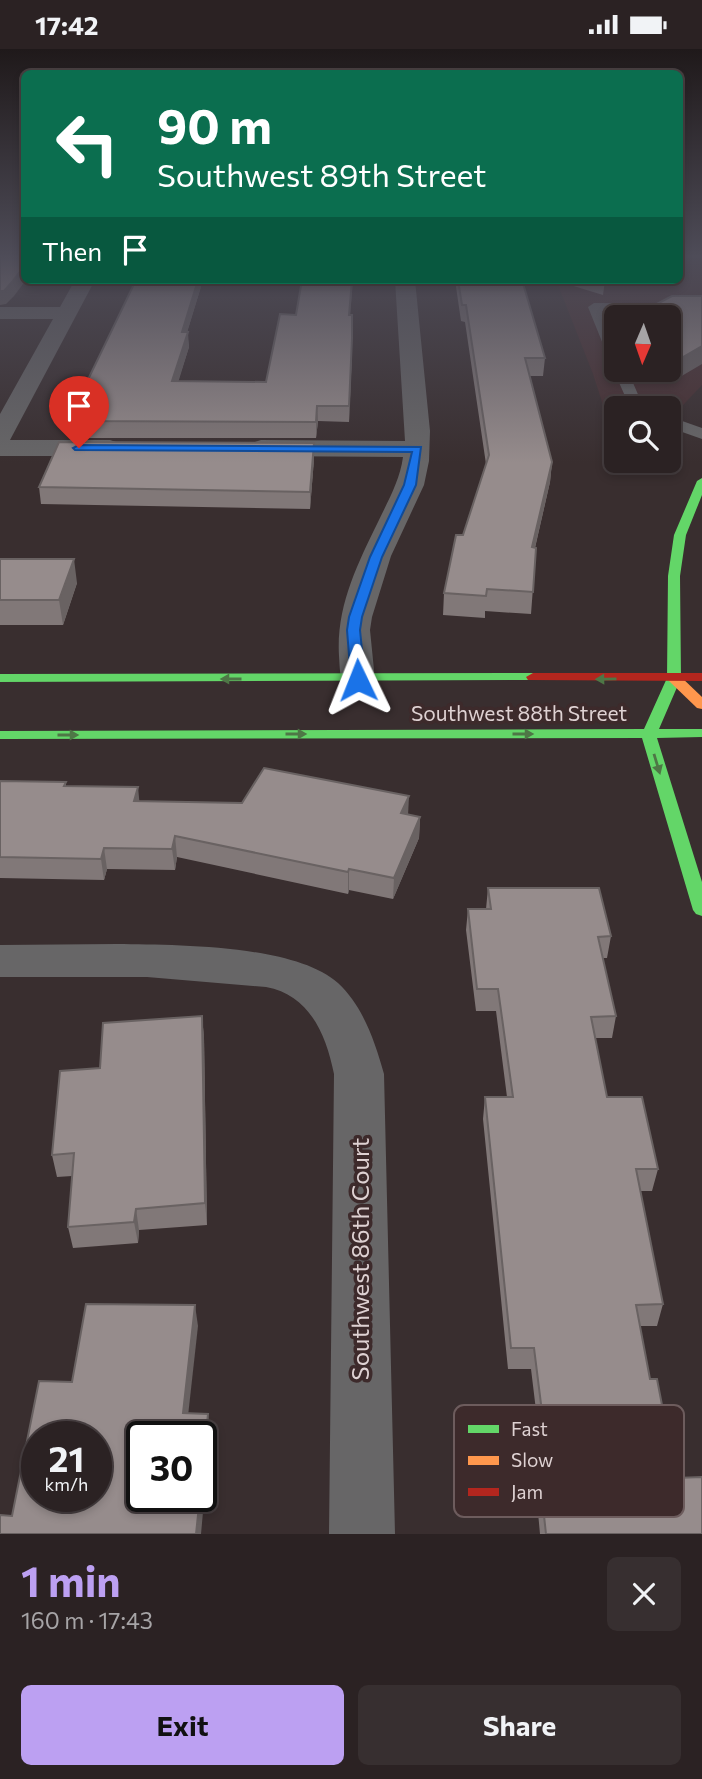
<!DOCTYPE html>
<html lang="en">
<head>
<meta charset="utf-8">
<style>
	:root { --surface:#2b2223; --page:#372f30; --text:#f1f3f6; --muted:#a6a4a6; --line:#473f41; --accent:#bca0f2 }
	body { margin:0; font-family:Commissioner,sans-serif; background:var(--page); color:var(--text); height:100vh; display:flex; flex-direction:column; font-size:26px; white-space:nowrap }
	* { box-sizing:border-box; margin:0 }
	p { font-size:23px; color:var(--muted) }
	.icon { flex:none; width:38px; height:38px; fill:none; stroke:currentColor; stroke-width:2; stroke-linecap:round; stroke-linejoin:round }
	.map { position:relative; height:1485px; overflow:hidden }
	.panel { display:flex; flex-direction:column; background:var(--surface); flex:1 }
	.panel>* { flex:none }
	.guide { position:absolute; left:21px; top:21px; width:662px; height:214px; border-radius:10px; box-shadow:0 4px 10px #0003,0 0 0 2px var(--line); background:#0b6e4f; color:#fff; overflow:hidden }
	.needle { width:46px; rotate:182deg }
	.tools { position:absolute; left:604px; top:256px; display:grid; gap:14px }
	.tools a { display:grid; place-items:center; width:77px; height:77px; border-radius:10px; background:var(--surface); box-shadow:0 4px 10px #0003,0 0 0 2px var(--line); font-size:35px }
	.speed { position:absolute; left:21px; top:1372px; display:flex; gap:14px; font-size:35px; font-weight:700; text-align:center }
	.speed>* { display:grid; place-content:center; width:91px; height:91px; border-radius:50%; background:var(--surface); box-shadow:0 4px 10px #0003,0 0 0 2px var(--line); line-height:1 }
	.speed small { font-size:18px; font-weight:400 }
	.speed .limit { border:4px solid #111; border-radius:10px; background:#fff; color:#111 }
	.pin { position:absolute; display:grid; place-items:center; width:60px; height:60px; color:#fff; margin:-72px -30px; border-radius:50% 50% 50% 0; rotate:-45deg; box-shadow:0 0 7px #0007 }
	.pin .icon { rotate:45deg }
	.me { position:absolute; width:77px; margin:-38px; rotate:358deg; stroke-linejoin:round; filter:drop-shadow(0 0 5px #0008) }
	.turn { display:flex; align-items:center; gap:24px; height:147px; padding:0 21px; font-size:32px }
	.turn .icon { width:91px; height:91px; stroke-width:2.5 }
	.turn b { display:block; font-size:49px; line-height:60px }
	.then { display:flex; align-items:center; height:66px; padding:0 21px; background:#0003; gap:14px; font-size:26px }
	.round { display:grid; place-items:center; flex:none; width:74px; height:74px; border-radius:10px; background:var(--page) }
	.overview { display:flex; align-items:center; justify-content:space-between; height:119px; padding:0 21px }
	h1 { font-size:42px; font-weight:700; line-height:52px; color:var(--accent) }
	.button { display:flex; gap:14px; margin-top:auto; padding:14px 21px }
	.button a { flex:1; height:80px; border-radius:10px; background:var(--accent); color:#111; font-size:28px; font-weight:700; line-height:80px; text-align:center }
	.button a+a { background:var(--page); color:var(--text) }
	.status { display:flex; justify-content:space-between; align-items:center; height:49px; padding:0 35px; background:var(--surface); direction:ltr }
	.status svg { height:19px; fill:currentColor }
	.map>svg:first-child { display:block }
	.built { fill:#482f31; fill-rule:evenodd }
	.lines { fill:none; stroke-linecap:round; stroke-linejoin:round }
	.lane { fill:#676667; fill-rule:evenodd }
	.street { fill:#676667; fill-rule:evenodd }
	.fast { fill:#63d668; fill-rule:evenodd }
	.slow { fill:#ff974d; fill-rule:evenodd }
	.jam { fill:#b3261e; fill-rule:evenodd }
	.wall { fill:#817878 }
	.shaded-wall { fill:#696262 }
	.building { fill:#968c8c; stroke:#696262; stroke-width:2; fill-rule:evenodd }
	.oneway { fill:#4e7746 }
	.route { fill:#1a73e8; stroke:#114b97; stroke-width:2 }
	.labels { text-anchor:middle; stroke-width:7; stroke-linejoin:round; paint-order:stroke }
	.street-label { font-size:21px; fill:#ded1d2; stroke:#3d2a2b }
	.near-street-label { font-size:24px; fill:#ded1d2; stroke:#3d2a2b }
	.key { fill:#3d2a2b; stroke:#6d5c5d; stroke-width:2 }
	.key-label { font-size:19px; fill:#ded1d2 }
</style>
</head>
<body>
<div class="status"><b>17:42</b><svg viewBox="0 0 49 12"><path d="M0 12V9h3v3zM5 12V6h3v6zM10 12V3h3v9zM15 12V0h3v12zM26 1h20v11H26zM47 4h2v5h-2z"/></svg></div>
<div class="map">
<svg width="702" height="1485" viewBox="0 0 702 1485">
	<rect width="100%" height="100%" fill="#392e2f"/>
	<path class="built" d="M679,206H702V336L669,371L668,359H616V396L593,325L556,231H679ZM616,268H668V320H616Z"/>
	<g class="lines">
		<g class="lane">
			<path d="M594,254L702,255V263L602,262L616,294V314L609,310L588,258Z"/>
			<path d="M615,317L616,320H627L640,350L652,359L629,356L613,320Z"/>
			<path d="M668,367L702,379V390L668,378Z"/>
		</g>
		<g class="street">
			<path d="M75,231H95L10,391H110L119,394L123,399L119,404L110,407H0V365L53,270H0V258H60Z"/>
			<path d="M395,231H415L430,382L429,412L424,436L391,507L372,568L370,581L375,631L370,638L358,641L346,638C339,629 340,619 339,607C336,558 357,516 378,473C388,452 400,431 403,408L261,407L252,404L248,399L252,394L261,391L405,392Z"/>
			<path d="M117,895C175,896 294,895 338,934C363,957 375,993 384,1025L395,1485H329L334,1025C326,986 310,946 266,938L147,928H0V896Z"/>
		</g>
		<g class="fast">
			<path d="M702,429V446L686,486L680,527L681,629L659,680H702V688L657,689L702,833V867L696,865L693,861L642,689L0,690V682L644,680L667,629L668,527L674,486L697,432Z"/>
			<path d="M533,624L540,628L538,631L0,633V625Z"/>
		</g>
		<path class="slow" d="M674,625L679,626L702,648V660L697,659L669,632L667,629L669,626Z"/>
		<path class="jam" d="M533,624H702V632L528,631L526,628Z"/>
	</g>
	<g class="wall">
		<path d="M679,206H686L684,219H679Z"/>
		<path d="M132,231H203L187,283L189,298L178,332L266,333L350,266L352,303L349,373L318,372L316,389H70L68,372L133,238Z"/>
		<path d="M455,231H522L545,309L543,327H530L552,413L550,433L535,499H536L531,565L485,562V569L443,566L444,544L486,415L465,273L461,272Z"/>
		<path d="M554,231H605L603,246Z"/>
		<path d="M702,247L680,328L649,320H668V268Z"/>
		<path d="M314,394V410L310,460L41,455L39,438Z"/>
		<path d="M0,510L77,534L63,576H0Z"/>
		<path d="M0,732L66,733V737L140,752L408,766L420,768L419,789L393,850L349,841L348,845L177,808L175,821L107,820L104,831L0,829Z"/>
		<path d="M488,839L611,887L607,909H603L616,967L612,989H595L607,1048L658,1120L652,1142H640L663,1255L657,1277H640L650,1330L676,1429L702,1485H540L535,1431L538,1411H542L531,1320H508L483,1070L485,1048H507L496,962H476L466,881L468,860H486Z"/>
		<path d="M202,967L204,989L207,1176L139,1181L138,1194L73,1199L68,1178L72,1127L57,1128L52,1106L100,1019Z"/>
	</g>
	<g class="shaded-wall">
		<path d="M24,217V231H26L14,247L6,255L0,256V242Z"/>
		<path d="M198,231H203L183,297L188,283L189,298L174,347L172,332L182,283Z"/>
		<path d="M352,231H353L349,280V266Z"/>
		<path d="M352,289V303L349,373V357Z"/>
		<path d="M702,297V315L680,328L683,308Z"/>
		<path d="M317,357L318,372L316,389V373Z"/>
		<path d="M314,394V410L310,460V443Z"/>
		<path d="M552,413L550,433L530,520L532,498Z"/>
		<path d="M74,510L77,534L63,576L59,551Z"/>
		<path d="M138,738L140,759L134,752Z"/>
		<path d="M409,747L408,767L401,764Z"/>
		<path d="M420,768L419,789L393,850L394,829Z"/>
		<path d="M175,787L177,808L175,821L172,800Z"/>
		<path d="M104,799L107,820L104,831L101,810Z"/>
		<path d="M349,820V841L348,845V823Z"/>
		<path d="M202,967L204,989L207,1176L205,1154Z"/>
		<path d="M136,1160L139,1181L138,1194L134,1173Z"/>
		<path d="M195,1256L198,1277L186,1385L183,1364Z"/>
		<path d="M208,1365L210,1386L201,1485H196L200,1447H201V1430Z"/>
	</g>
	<g class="building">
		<path d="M0,206H24V217L12,233L4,242H0Z"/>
		<path d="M136,231H198L182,283H188L172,332L266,333L280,265L296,266L302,231H352L349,266H352V289L349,357H317L316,373L68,372Z"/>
		<path d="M458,231H522L545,309H525L552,413L532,498L536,499L533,543L487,540L486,547L444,544L456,486H463L489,406L466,256H462Z"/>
		<path d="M672,247H702V297L683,308L668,305V268H632Z"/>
		<path d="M59,393L314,394L310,443L39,438Z"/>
		<path d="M0,510H74L59,551H0Z"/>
		<path d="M264,719L409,747L401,764L420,768L394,829L349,820L348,823L175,787L172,800L104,799L101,810L0,808V732L66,733L64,737L138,738L134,752L242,754Z"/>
		<path d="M488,839H599L611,887L598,888L616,967L591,968L607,1048H642L658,1120H636L663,1255L636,1256L650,1330H657L676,1429L702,1428V1485H546L538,1411H548L534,1299H511L485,1048H513L498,940H477L468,860H491Z"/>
		<path d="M202,967L205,1154L136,1160L134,1173L68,1178L74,1104L52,1106L60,1022L100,1019L103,974Z"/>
		<path d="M86,1255L195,1256L183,1364L208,1365L201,1430V1388H142V1447H200L196,1485H0V1466L12,1467L39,1332L72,1333ZM37,1388H96V1447H37Z"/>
	</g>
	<defs><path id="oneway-solid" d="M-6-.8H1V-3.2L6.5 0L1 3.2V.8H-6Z" transform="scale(1.75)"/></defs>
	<g class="oneway">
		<use href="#oneway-solid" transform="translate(231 630) rotate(-180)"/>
		<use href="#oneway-solid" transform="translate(606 630) rotate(179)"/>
		<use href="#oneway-solid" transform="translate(296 685)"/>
		<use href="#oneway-solid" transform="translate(523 685)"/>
		<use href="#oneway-solid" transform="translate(68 686)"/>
		<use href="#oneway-solid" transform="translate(657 715) rotate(73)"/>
	</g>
	<linearGradient id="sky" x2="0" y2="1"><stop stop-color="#1f191a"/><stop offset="0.5" stop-color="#4e4c58"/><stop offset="1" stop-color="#4e4c58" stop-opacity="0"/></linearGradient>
	<rect width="702" height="414" fill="url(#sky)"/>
	<path class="route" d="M79,396L421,398L416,436L382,508L362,568L360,581L365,631L363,634H353L351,631L347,581L349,568L370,508L404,436L412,403L75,401L73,399Z"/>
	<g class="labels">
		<g class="street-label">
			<text x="519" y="672">Southwest 88th Street</text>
		</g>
		<g class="near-street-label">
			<text transform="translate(361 1210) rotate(-90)" y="8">Southwest 86th Court</text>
		</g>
	</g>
	<rect x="454" y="1356" width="230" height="112" rx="10" class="key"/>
	<rect x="468" y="1376" width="31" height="8" fill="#63d668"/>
	<rect x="468" y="1407" width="31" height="9" fill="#ff974d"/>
	<rect x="468" y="1439" width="31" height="8" fill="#b3261e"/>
	<g class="key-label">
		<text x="511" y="1387">Fast</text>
		<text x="511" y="1418">Slow</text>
		<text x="511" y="1450">Jam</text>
	</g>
</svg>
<div class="tools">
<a><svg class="needle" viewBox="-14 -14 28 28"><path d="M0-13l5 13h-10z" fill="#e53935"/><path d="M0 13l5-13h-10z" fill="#a6a4a6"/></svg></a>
<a><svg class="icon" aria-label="search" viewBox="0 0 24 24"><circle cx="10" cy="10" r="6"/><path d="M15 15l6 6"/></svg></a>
</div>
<div class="speed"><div>21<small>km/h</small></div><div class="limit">30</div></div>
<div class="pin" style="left:79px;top:399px;background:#d93025"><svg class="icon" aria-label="arrive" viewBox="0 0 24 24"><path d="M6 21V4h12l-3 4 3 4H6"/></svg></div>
<svg class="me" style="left:358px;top:631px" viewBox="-20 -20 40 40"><path d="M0-17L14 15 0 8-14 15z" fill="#1a73e8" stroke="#fff" stroke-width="4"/></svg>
<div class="guide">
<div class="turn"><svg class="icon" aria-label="left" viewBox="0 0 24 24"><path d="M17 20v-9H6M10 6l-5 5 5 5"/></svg><div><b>90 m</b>Southwest 89th Street</div></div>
<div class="then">Then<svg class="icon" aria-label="arrive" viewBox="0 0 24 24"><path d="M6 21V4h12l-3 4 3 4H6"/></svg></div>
</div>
</div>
<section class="panel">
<div class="overview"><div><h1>1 min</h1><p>160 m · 17:43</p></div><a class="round"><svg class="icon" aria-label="close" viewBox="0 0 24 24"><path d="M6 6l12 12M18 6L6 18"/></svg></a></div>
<div class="button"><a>Exit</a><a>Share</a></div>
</section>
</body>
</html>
